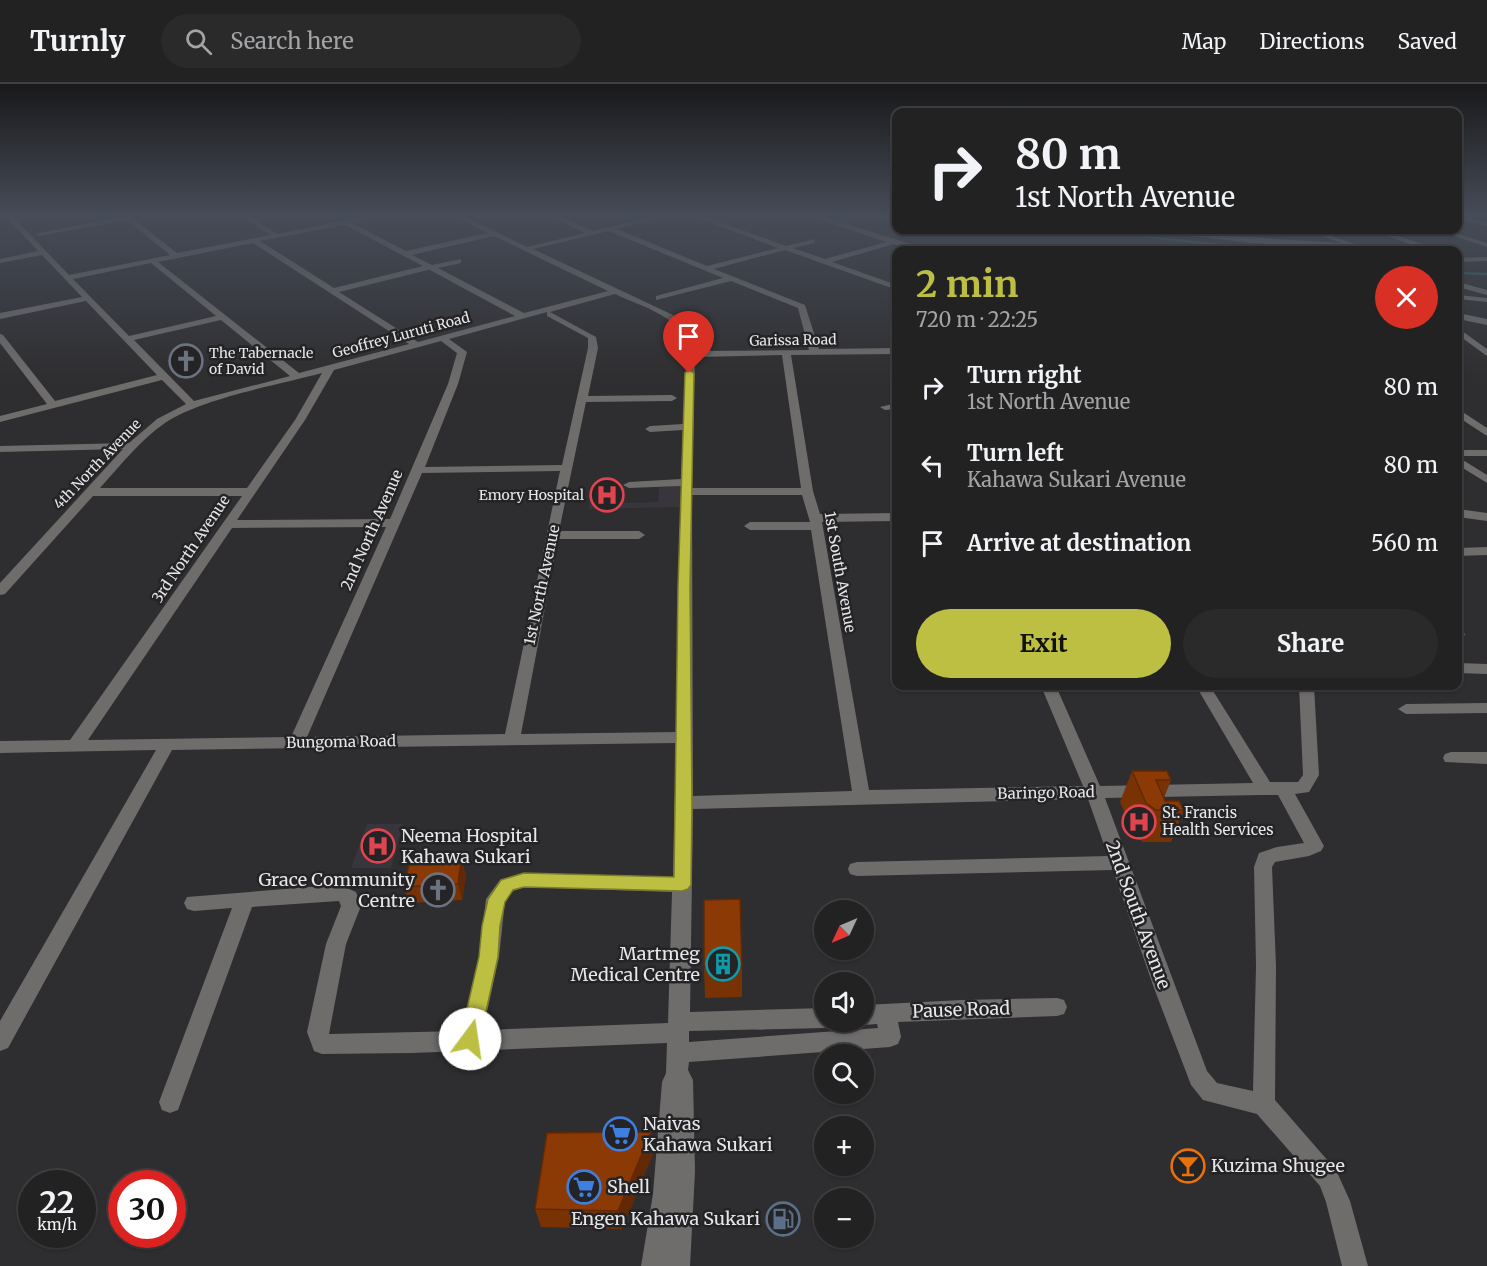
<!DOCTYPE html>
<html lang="en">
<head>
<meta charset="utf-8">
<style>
	:root { --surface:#222223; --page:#2a2a2b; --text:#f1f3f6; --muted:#a2a4a6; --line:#3f3f41; --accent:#bdbf43 }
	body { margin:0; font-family:Merriweather,serif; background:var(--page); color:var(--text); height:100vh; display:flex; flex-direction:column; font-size:22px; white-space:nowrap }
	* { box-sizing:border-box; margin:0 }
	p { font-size:20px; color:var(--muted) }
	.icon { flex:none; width:33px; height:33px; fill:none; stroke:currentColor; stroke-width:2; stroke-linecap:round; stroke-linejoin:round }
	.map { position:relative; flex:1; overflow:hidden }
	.details { position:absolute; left:892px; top:162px; width:570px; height:444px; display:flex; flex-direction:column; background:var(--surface); border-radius:12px; box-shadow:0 2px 4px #0004,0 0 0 2px var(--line) }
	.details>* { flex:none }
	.banner { position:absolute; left:892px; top:24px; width:570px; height:126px; border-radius:12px; box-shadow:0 2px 4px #0004,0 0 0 2px var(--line); background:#222223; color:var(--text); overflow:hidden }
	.needle { width:39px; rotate:226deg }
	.buttons { position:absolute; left:814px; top:816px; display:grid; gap:12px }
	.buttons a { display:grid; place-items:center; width:60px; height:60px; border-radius:50%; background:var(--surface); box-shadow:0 2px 4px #0004,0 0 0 2px var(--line); font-size:30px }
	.speed { position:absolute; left:18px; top:1086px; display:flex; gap:12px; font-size:30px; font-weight:700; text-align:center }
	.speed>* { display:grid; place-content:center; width:78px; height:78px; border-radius:50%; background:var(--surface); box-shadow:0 2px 4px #0004,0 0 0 2px var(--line); line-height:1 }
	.speed small { font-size:15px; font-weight:400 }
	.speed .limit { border:9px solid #d22; background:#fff; color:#111 }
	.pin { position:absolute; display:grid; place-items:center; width:51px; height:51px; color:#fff; margin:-62px -26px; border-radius:50% 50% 50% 0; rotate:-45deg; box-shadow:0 0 6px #0007 }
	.pin .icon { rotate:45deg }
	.me { position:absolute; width:66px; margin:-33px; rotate:14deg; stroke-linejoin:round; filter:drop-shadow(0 0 4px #0008) }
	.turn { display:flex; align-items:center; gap:21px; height:126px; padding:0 24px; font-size:27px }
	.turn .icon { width:78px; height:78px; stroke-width:2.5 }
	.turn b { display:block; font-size:42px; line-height:51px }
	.round { display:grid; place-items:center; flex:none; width:63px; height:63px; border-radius:32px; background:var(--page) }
	.headline { display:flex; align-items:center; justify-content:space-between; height:102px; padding:0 24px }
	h1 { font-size:36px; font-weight:700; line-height:45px; color:var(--accent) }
	.cta { display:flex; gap:12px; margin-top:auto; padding:12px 24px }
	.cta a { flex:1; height:69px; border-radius:36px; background:var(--accent); color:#111; font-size:24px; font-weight:700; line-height:69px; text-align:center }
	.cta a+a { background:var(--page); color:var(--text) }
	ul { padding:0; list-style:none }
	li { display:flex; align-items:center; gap:18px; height:78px; padding:0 24px }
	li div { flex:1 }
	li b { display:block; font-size:22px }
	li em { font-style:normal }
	header { display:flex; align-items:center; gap:36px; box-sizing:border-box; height:84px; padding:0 30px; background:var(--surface); border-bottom:2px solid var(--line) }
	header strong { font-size:28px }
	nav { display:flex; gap:33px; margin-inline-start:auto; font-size:21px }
	.search { width:420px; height:54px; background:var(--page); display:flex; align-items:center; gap:15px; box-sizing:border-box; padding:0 21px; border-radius:33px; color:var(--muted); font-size:22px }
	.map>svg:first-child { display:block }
	.built { fill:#38353c }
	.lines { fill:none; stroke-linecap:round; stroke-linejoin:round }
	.stream { stroke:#207074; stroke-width:2 }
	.minor { fill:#6e6d6c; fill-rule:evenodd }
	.wall { fill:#783204 }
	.shaded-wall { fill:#622904 }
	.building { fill:#8c3a05; stroke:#622904; stroke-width:1.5 }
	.route { fill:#bdbf43; stroke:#7b7c2c; stroke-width:1.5 }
	.labels { text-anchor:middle; stroke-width:5; stroke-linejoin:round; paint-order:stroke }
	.far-street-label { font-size:14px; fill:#e6e5e7; stroke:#242325 }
	.far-poi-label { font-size:14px; fill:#e6e5e7; stroke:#242325; text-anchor:start }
	.street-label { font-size:15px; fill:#e6e5e7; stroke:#242325 }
	.poi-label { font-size:15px; fill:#e6e5e7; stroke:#242325; text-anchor:start }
	.near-poi-label { font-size:18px; fill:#e6e5e7; stroke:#242325; text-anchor:start }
	.near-street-label { font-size:18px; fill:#e6e5e7; stroke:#242325 }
</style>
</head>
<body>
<header>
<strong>Turnly</strong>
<div class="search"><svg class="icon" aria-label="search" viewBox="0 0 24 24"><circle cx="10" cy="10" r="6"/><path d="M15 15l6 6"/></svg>Search here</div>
<nav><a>Map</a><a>Directions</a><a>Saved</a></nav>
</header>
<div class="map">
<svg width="1487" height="1182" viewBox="0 0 1487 1182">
	<rect width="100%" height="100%" fill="#2e2d2f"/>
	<g class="built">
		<path d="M681,402V423L589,425L591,404L625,403L624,419L658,418L659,403Z"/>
		<path d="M367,740H403L391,784H351Z"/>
	</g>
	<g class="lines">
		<g class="stream">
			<path d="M1113,146L1148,153L1266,166"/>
			<path d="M1458,189L1487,190"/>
		</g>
		<g class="minor">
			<path d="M5,132H12L69,191L170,171L127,136L39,152L35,150L123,132L131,133L177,169L270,151L241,132H249L277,150L366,132H381L352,139L406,167L488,149L454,132H463L527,163L585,149L549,132H559L593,147L654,132H667L617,145L707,182L778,164L693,132H703L786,162L815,155V159L793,164L825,175L886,158L810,132H821L923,164V166H914L894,160L832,178L897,201V206L785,166L714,185L805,221L819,265L897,264V270L791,271L813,407L820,430L897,429V437L822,438L869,706L1083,702L1041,602H1056L1100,702L1253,699L1196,602H1210L1270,698H1298L1303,691L1299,602H1314L1319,691L1309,708L1295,710L1324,762L1321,767L1309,772L1275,778L1272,783L1276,882L1275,1016L1336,1086L1350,1117L1368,1182H1342L1326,1118L1320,1102L1257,1030L1203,1016L1191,1001L1154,904L1113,786L857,792L850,790L848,785L850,780L857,778L1108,772L1088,715L693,725L690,928L825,924V938H834L832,941L825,944L689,947V958L878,944L877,940L864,941L857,938H864V921L962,916L1057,914L1064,916L1067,923L1064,930L1057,932L898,938L901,953L898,960L890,963L689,978L688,986L693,996L695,1088L690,1182H641L653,1110L662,998L666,989L667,959L412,969L322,970L314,967L307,948L326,860L341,822L339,817L252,823L178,1026L170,1029L162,1026L159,1018L232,824L194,827L187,825L184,819L187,813L322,802C335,802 344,802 356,808L361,822L346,860L329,950L461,947L479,873L486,815L500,796L524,789L673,793L676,659L172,666L8,964L0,967V937L156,666L0,669V657L70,656L242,412H93L5,510L0,511V499L123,365L0,368V362L129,359L157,335L186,320L162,296L0,338V332L47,320L0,259V250L3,251L55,317L157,291L86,217L0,235V229L82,213L42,171L0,179V175L38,167ZM345,141L423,182L334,204L260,157ZM609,147L723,194L656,212V216L731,197L798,224L809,266L694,267L689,248L673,231L533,165ZM494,152L608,207L524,229L438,184L461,179V175L432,181L412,171ZM253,159L409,260L299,289L158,178ZM151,179L216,232L129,252L73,195ZM428,186H430L515,232L418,258L339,208ZM615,210C632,218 651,224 666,234C695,253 684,309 683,340L650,342L645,345L650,348L683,346L681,395L629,398L623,401L629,404L681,402L676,648L521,650L558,455H639L645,451L639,447H559L586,318L672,317L677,314L672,311L588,312L598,264L596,253L550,228ZM547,228V232L588,254V264L562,381L425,383L458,300L467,268L449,255ZM221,236L290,292L194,317L134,256ZM441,257L457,269L448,300L390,435L237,436L305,336L334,286ZM782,271L801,404H692L695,273ZM322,289L295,336L247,404H100C120,382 140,356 165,339C202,314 278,301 322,289ZM560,387L505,650L307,653L422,389ZM692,411H802L810,438H750L744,442L750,446H811L852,707L693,712ZM386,443L291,653L88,656L232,444ZM1262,711H1278L1304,759L1277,763L1259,769L1254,783L1256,882L1253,1007L1217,999L1207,987L1105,714ZM524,803L672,808L668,939L483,946L499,873L505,817L513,807Z"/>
			<path d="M1458,132L1487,138V142L1458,134Z"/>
			<path d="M1141,146L1341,159L1306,146H1315L1372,166L1252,159Z"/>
			<path d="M1370,146H1380L1434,164L1427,166Z"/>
			<path d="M1436,146H1446L1487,159V163Z"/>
			<path d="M1057,160L1078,164L1079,166L1054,164Z"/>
			<path d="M1487,173V177L1458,178V174Z"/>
			<path d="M1458,198L1487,206V211L1458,203Z"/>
			<path d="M1458,211L1487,214V218L1458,215Z"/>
			<path d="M1458,229L1487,235V241L1458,235Z"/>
			<path d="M1458,244L1487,265V272L1458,251Z"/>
			<path d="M897,319V325L885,326L880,323Z"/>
			<path d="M1458,325L1487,344V352L1458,333Z"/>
			<rect x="1458" y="366" width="29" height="6"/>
			<path d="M1458,373L1487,391V399L1458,381Z"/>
			<path d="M1458,425L1487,429V437L1458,433Z"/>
			<path d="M1487,463V471L1458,472V464Z"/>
			<path d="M1458,546L1465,550L1463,554L1458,555Z"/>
			<path d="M1458,579L1487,580V590L1458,589Z"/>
			<path d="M1487,619V629L1406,630L1398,625L1406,620Z"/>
			<path d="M1451,668H1487V680L1445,678L1443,674L1445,670Z"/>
		</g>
	</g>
	<g class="wall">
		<path d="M1132,687L1171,696L1164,714L1165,717L1184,726L1171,758H1143L1134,750L1120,718Z"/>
		<path d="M461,775L466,791L462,816L409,819L403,803Z"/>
		<path d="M704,883H742V913L705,914Z"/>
		<path d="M651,1048L654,1067L622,1145L541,1143L535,1125Z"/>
	</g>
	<g class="shaded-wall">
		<path d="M461,775L466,791L462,816L458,800Z"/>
		<path d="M651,1048L654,1067L622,1145L618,1127Z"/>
	</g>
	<g class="building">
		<path d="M1132,687H1167L1171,696H1156L1165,717H1179L1184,726H1156L1146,719Z"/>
		<path d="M461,775L458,800L403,803L410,778Z"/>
		<path d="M740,815L742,883H704V816Z"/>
		<path d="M651,1048L618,1127L535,1125L547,1049Z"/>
	</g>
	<linearGradient id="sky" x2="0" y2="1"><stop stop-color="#19191a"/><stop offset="0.44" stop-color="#464c58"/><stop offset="1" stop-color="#464c58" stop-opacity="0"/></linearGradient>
	<rect width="1487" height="298" fill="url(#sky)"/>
	<path class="route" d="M689,286L694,289L690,503L692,719L691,801L688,805L682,807L524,803L513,806L505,818L500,842L498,873L480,955L477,962L470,964L463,962L460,955L479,873L482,842L488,815L501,796L524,789L674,793L678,503L685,289Z"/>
	<defs>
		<symbol id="church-ring" viewBox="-11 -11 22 22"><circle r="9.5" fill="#242325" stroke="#6b7280" stroke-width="1.5"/><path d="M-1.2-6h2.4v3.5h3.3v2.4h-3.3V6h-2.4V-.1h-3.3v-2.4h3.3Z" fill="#6b7280"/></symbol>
		<symbol id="hospital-ring" viewBox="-11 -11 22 22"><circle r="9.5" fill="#242325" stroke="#e0444e" stroke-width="1.5"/><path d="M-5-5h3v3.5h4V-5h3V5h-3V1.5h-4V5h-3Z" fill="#e0444e"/></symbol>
		<symbol id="building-ring" viewBox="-11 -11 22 22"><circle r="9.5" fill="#242325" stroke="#0f9aa8" stroke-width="1.5"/><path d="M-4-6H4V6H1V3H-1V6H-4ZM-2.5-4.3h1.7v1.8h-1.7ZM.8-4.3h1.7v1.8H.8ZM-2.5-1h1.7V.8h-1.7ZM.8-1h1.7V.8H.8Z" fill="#0f9aa8"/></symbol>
		<symbol id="supermarket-ring" viewBox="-11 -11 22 22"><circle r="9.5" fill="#242325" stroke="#3f7fe0" stroke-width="1.5"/><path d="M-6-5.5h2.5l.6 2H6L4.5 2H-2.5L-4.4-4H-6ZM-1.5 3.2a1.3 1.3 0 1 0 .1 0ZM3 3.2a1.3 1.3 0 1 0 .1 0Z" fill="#3f7fe0"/></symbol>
		<symbol id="bar-ring" viewBox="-11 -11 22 22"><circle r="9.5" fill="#242325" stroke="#e8710a" stroke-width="1.5"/><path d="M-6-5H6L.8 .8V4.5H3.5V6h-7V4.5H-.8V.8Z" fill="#e8710a"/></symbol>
		<symbol id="fuel-ring" viewBox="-11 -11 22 22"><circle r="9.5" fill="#242325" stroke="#5c6f8a" stroke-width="1.5"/><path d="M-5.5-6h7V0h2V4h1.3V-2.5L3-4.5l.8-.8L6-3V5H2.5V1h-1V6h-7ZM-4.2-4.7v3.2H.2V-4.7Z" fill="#5c6f8a"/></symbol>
	</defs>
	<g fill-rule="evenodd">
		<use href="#church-ring" x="167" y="258" width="38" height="38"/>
		<use href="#hospital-ring" x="588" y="392" width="38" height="38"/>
		<use href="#hospital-ring" x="1120" y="719" width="38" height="38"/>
		<use href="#hospital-ring" x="359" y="743" width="38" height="38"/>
		<use href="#church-ring" x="419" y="787" width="38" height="38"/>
		<use href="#building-ring" x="704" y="861" width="38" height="38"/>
		<use href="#supermarket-ring" x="601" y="1031" width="38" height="38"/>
		<use href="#bar-ring" x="1169" y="1063" width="38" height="38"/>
		<use href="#supermarket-ring" x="565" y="1084" width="38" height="38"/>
		<use href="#fuel-ring" x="764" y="1116" width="38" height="38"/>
	</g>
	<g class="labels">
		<g class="far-street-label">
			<text transform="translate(401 251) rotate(-15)" y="5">Geoffrey Luruti Road</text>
			<text transform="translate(793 256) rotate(-1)" y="5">Garissa Road</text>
			<text transform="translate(97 380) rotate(-46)" y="5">4th North Avenue</text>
		</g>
		<g class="far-poi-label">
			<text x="209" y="274">The Tabernacle<tspan x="209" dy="16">of David</tspan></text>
			<text x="584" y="416" text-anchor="end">Emory Hospital</text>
		</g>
		<g class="street-label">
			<text transform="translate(372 446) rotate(-66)" y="5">2nd North Avenue</text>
			<text transform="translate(191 465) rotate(-56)" y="5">3rd North Avenue</text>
			<text transform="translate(840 488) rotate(80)" y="5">1st South Avenue</text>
			<text transform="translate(542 501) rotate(-78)" y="5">1st North Avenue</text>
			<text transform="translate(341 658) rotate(-1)" y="5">Bungoma Road</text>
			<text transform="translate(1046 709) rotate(-1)" y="5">Baringo Road</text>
		</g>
		<g class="poi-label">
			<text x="1162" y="734">St. Francis<tspan x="1162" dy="17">Health Services</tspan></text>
		</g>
		<g class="near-poi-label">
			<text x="401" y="758">Neema Hospital<tspan x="401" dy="21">Kahawa Sukari</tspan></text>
			<text x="415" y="802" text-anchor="end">Grace Community<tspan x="415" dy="21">Centre</tspan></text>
			<text x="700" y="876" text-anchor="end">Martmeg<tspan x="700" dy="21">Medical Centre</tspan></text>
			<text x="643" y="1046">Naivas<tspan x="643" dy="21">Kahawa Sukari</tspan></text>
			<text x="1211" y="1088">Kuzima Shugee</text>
			<text x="607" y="1109">Shell</text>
			<text x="760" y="1141" text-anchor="end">Engen Kahawa Sukari</text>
		</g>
		<g class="near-street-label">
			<text transform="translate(1138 831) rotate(70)" y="6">2nd South Avenue</text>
			<text transform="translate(961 926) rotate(-2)" y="6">Pause Road</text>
		</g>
	</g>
</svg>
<div class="buttons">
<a><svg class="needle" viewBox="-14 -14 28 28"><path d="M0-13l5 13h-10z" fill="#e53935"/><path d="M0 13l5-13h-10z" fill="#a2a4a6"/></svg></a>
<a><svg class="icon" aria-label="sound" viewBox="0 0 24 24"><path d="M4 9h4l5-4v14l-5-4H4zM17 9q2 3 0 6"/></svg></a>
<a><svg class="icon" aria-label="search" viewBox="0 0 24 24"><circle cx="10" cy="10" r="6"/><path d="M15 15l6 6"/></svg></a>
<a>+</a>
<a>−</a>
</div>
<div class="speed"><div>22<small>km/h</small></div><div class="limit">30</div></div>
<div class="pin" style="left:689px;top:289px;background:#d93025"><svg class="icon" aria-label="arrive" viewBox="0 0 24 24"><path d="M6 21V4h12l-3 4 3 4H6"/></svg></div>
<svg class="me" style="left:470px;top:955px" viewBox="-20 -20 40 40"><circle r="19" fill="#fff"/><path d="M0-13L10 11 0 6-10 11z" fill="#bdbf43"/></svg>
<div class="banner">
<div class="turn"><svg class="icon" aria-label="right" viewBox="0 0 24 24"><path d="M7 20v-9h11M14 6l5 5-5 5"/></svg><div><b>80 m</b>1st North Avenue</div></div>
</div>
<section class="details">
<div class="headline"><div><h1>2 min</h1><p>720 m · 22:25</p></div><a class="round" style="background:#d93025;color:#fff"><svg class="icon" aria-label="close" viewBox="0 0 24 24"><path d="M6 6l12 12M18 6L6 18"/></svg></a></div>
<ul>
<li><svg class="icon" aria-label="right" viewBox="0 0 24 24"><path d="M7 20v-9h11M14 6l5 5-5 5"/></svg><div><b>Turn right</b><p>1st North Avenue</p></div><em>80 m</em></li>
<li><svg class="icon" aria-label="left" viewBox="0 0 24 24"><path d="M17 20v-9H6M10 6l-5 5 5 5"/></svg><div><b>Turn left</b><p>Kahawa Sukari Avenue</p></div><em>80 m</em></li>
<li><svg class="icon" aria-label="arrive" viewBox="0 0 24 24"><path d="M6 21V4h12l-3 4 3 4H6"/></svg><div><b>Arrive at destination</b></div><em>560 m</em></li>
</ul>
<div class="cta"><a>Exit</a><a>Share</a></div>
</section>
</div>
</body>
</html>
